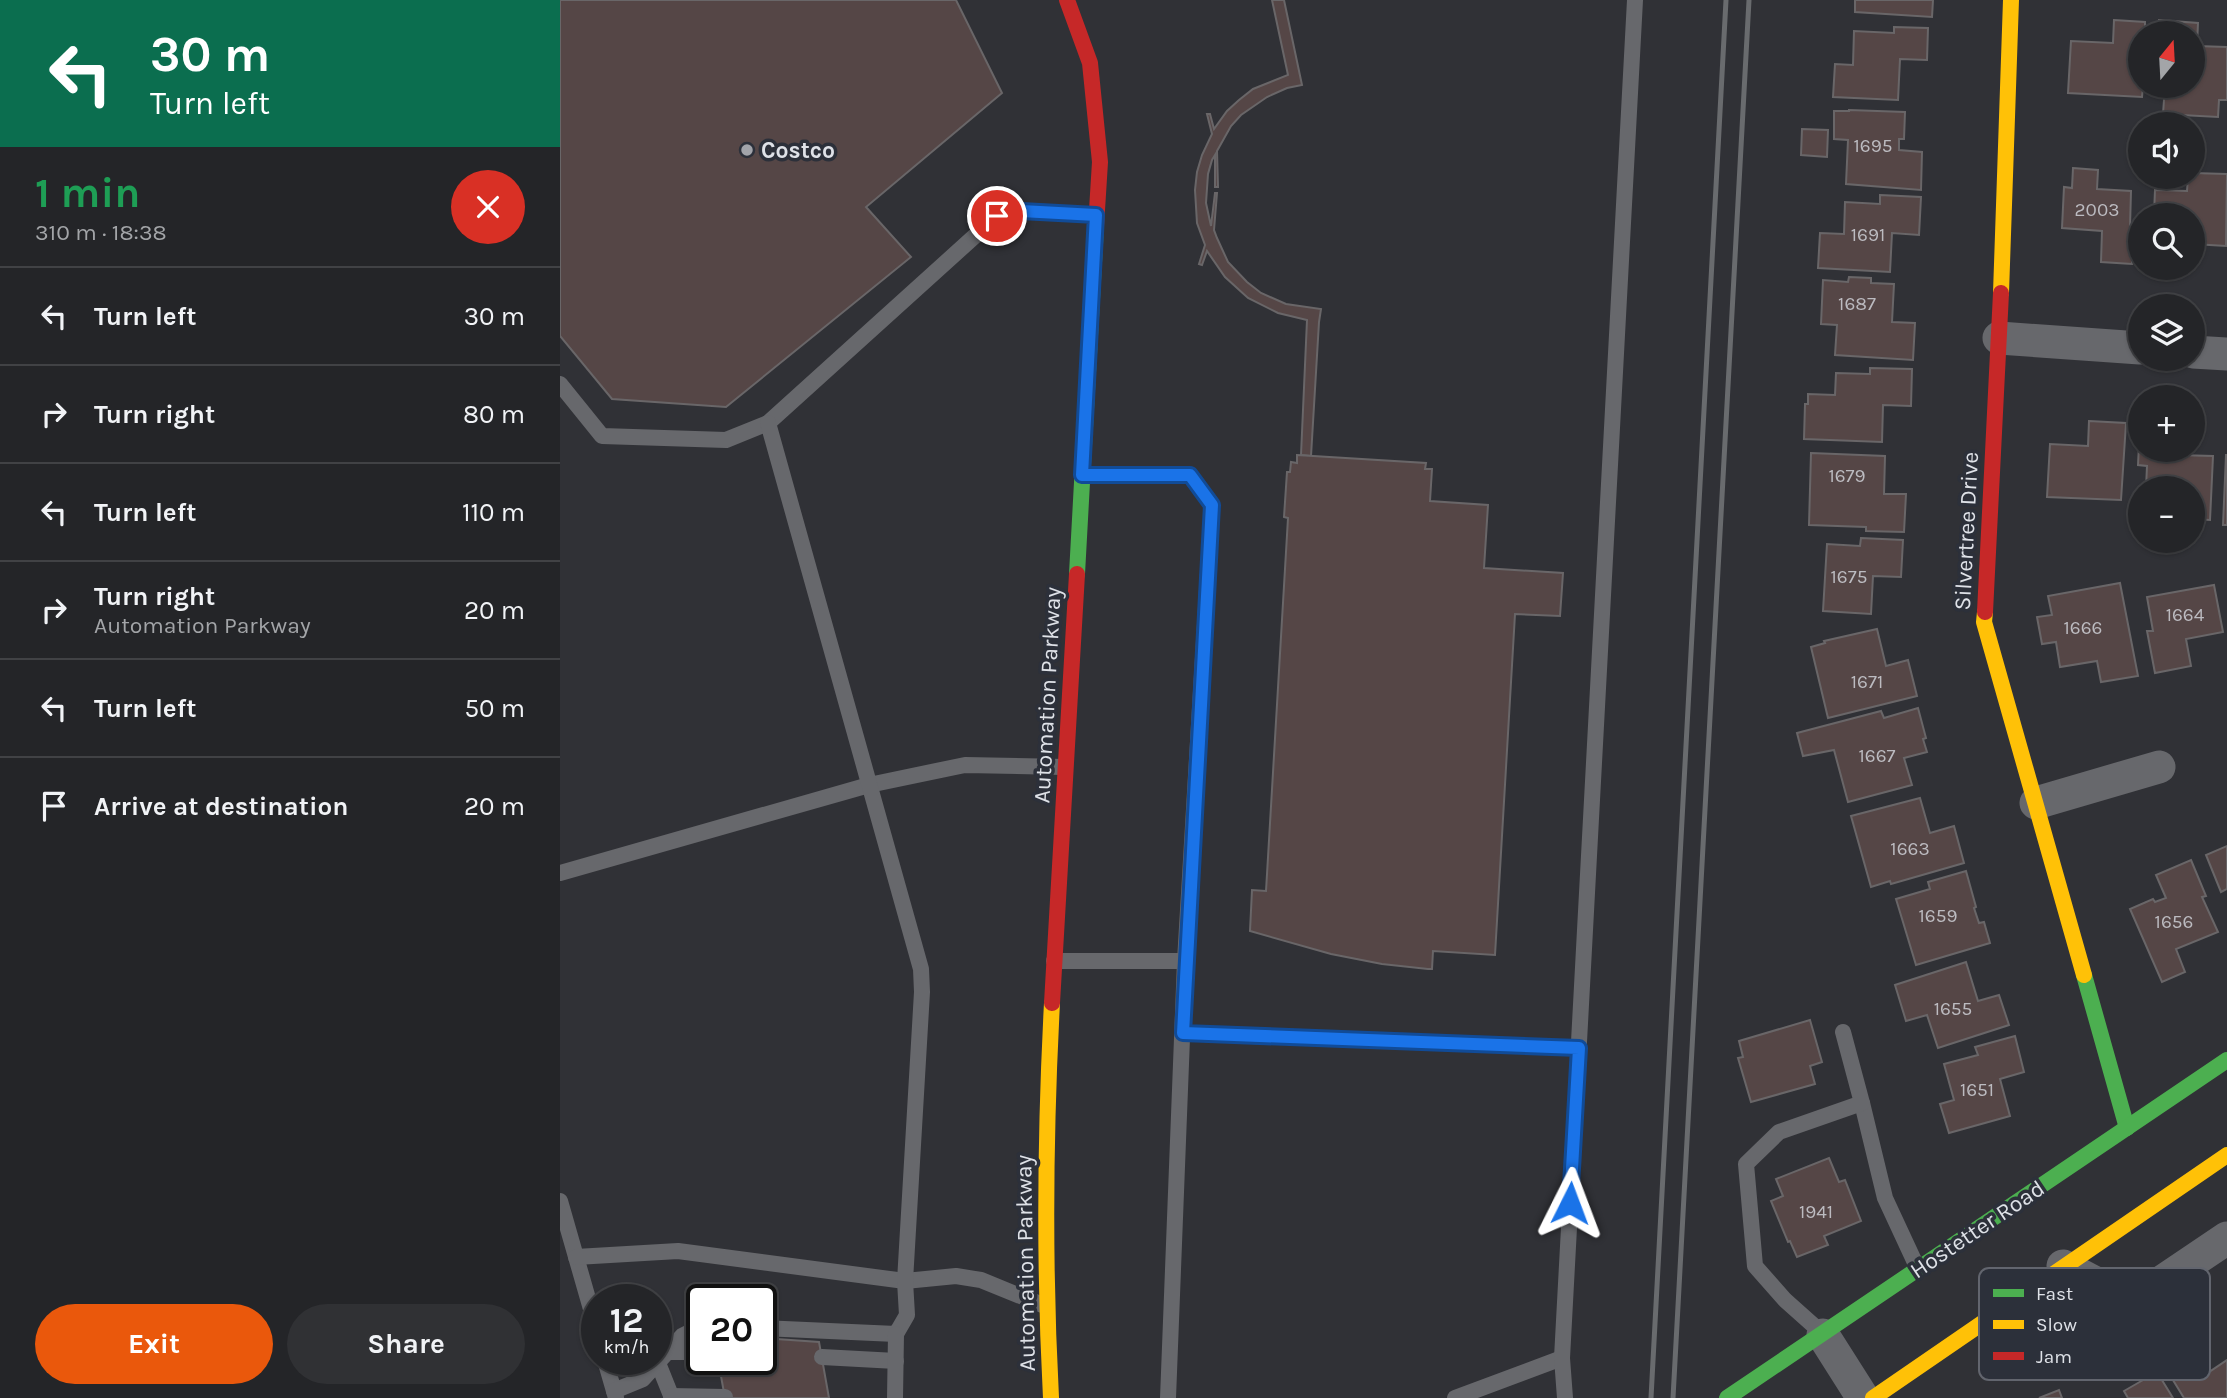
<!DOCTYPE html>
<html lang="en">
<head>
<meta charset="utf-8">
<style>
	:root { --surface:#242528; --page:#303134; --text:#f1f3f6; --muted:#a3a5a8; --line:#414245; --accent:#ea580c }
	body { margin:0; font-family:Karla,sans-serif; background:var(--page); color:var(--text); height:100vh; display:flex; flex-direction:column; font-size:26px; white-space:nowrap }
	* { box-sizing:border-box; margin:0 }
	p { font-size:23px; color:var(--muted) }
	.icon { flex:none; width:38px; height:38px; fill:none; stroke:currentColor; stroke-width:2; stroke-linecap:round; stroke-linejoin:round }
	.map { position:relative; flex:1; overflow:hidden }
	.panel { display:flex; flex-direction:column; background:var(--surface); width:560px }
	.panel>* { flex:none }
	.top-card { background:#0b6e4f; color:#fff; overflow:hidden }
	.needle { width:46px; rotate:18deg }
	.controls { position:absolute; left:1568px; top:21px; display:grid; gap:14px }
	.controls a { display:grid; place-items:center; width:77px; height:77px; border-radius:50%; background:var(--surface); box-shadow:0 2px 5px #0004,0 0 0 2px var(--line); font-size:35px }
	.speed { position:absolute; left:21px; top:1284px; display:flex; gap:14px; font-size:35px; font-weight:700; text-align:center }
	.speed>* { display:grid; place-content:center; width:91px; height:91px; border-radius:50%; background:var(--surface); box-shadow:0 2px 5px #0004,0 0 0 2px var(--line); line-height:1 }
	.speed small { font-size:18px; font-weight:400 }
	.speed .limit { border:4px solid #111; border-radius:10px; background:#fff; color:#111 }
	.pin { position:absolute; display:grid; place-items:center; width:60px; height:60px; color:#fff; margin:-30px; border:4px solid #fff; border-radius:50%; box-shadow:0 2px 7px #0007 }
	.me { position:absolute; width:77px; margin:-38px; rotate:3deg; stroke-linejoin:round; filter:drop-shadow(0 0 5px #0008) }
	.turn { display:flex; align-items:center; gap:24px; height:147px; padding:0 35px; font-size:32px }
	.turn .icon { width:91px; height:91px; stroke-width:2.5 }
	.turn b { display:block; font-size:49px; line-height:60px }
	.round { display:grid; place-items:center; flex:none; width:74px; height:74px; border-radius:37px; background:var(--page) }
	.summary { display:flex; align-items:center; justify-content:space-between; height:119px; padding:0 35px }
	h1 { font-size:42px; font-weight:700; line-height:52px; color:#1e9e55 }
	.primary-button { display:flex; gap:14px; margin-top:auto; padding:14px 35px }
	.primary-button a { flex:1; height:80px; border-radius:42px; background:var(--accent); color:#fff; font-size:28px; font-weight:700; line-height:80px; text-align:center }
	.primary-button a+a { background:var(--page); color:var(--text) }
	ul { padding:0; list-style:none }
	li { display:flex; align-items:center; gap:21px; height:98px; padding:0 35px; border-top:2px solid var(--line) }
	li div { flex:1 }
	li b { display:block; font-size:26px }
	li em { font-style:normal }
	main { display:flex; flex:1; min-height:0 }
	.map>svg:first-child { display:block }
	.building { fill:#554646; stroke:#696668; stroke-width:2 }
	.lines { fill:none; stroke-linecap:round; stroke-linejoin:round }
	.lane { stroke:#67686c; stroke-width:16 }
	.street { stroke:#67686c; stroke-width:33 }
	.fast { stroke:#4caf50; stroke-width:16 }
	.slow { stroke:#ffc107; stroke-width:16 }
	.jam { stroke:#c62828; stroke-width:16 }
	.rail { stroke:#696b6e; stroke-width:5 }
	.route-casing { stroke:#114b97; stroke-width:18 }
	.route { stroke:#1a73e8; stroke-width:12 }
	.poi-dot { fill:#a2a4aa; stroke:#2c303a; stroke-width:2.5 }
	.labels { text-anchor:middle; stroke-width:7; stroke-linejoin:round; paint-order:stroke }
	.number-label { font-size:19px; fill:#bcbbc0 }
	.poi-label { font-size:23px; font-weight:bold; fill:#dfe2e8; stroke:#2c303a; text-anchor:start }
	.street-label { font-size:23px; fill:#dfe2e8; stroke:#2c303a }
	.key { fill:#2c303a; stroke:#62656e; stroke-width:2 }
	.key-label { font-size:19px; fill:#dfe2e8 }
</style>
</head>
<body>
<main>
<section class="panel">
<div class="top-card">
<div class="turn"><svg class="icon" aria-label="left" viewBox="0 0 24 24"><path d="M17 20v-9H6M10 6l-5 5 5 5"/></svg><div><b>30 m</b>Turn left</div></div>
</div>
<div class="summary"><div><h1>1 min</h1><p>310 m · 18:38</p></div><a class="round" style="background:#d93025;color:#fff"><svg class="icon" aria-label="close" viewBox="0 0 24 24"><path d="M6 6l12 12M18 6L6 18"/></svg></a></div>
<ul>
<li><svg class="icon" aria-label="left" viewBox="0 0 24 24"><path d="M17 20v-9H6M10 6l-5 5 5 5"/></svg><div><b>Turn left</b></div><em>30 m</em></li>
<li><svg class="icon" aria-label="right" viewBox="0 0 24 24"><path d="M7 20v-9h11M14 6l5 5-5 5"/></svg><div><b>Turn right</b></div><em>80 m</em></li>
<li><svg class="icon" aria-label="left" viewBox="0 0 24 24"><path d="M17 20v-9H6M10 6l-5 5 5 5"/></svg><div><b>Turn left</b></div><em>110 m</em></li>
<li><svg class="icon" aria-label="right" viewBox="0 0 24 24"><path d="M7 20v-9h11M14 6l5 5-5 5"/></svg><div><b>Turn right</b><p>Automation Parkway</p></div><em>20 m</em></li>
<li><svg class="icon" aria-label="left" viewBox="0 0 24 24"><path d="M17 20v-9H6M10 6l-5 5 5 5"/></svg><div><b>Turn left</b></div><em>50 m</em></li>
<li><svg class="icon" aria-label="arrive" viewBox="0 0 24 24"><path d="M6 21V4h12l-3 4 3 4H6"/></svg><div><b>Arrive at destination</b></div><em>20 m</em></li>
</ul>
<div class="primary-button"><a>Exit</a><a>Share</a></div>
</section>
<div class="map">
<svg width="1667" height="1398" viewBox="0 0 1667 1398">
	<rect width="100%" height="100%" fill="#303136"/>
	<g class="building">
		<path d="M0,0H396L442,93L306,207L351,257L166,407L52,399L0,336Z"/>
		<path d="M712,0H724L742,85L727,88L707,97L681,115L671,126L657,151L658,187H655V155L652,160L648,174L646,203L651,226L655,193H657L654,230L657,238L668,262L687,282L701,293L726,304L761,309L759,322L751,456L741,455L747,320L718,313L688,298L665,277L647,251L642,265L639,264L645,245L637,223L635,190L637,172L642,155L652,134L647,114H650L654,129L667,111L679,100L693,89L728,75Z"/>
		<path d="M1295,0H1373L1372,17L1295,12Z"/>
		<path d="M1554,20L1585,22V33H1580V86H1583L1582,97L1508,93L1511,41L1553,43Z"/>
		<path d="M1599,20L1638,23L1637,46L1667,47V100H1659L1658,117L1603,114L1605,86H1633V33H1598Z"/>
		<path d="M1334,27L1368,28L1367,60L1340,59L1338,100L1273,97L1275,64L1293,65L1294,31L1334,33Z"/>
		<path d="M1289,110L1345,112L1344,139H1339V150L1362,152L1361,190L1286,184L1288,140L1274,139V111H1289Z"/>
		<path d="M1242,129L1268,130L1267,157L1241,155Z"/>
		<path d="M1513,168L1538,170L1537,189L1571,191L1570,227H1574L1572,264L1541,262L1542,231L1502,228L1504,187L1512,188Z"/>
		<path d="M1633,173L1667,174L1666,246L1633,244V215H1594L1595,190L1627,191L1628,177H1633Z"/>
		<path d="M1320,195L1361,197L1359,235L1332,233L1330,272L1258,268L1260,233L1284,234L1285,202L1320,204Z"/>
		<path d="M1289,277L1311,278V283L1334,284L1332,322L1355,323L1353,360L1275,355L1277,325L1261,324L1263,280L1288,282Z"/>
		<path d="M1310,368L1352,369L1351,406L1323,405L1322,442L1244,439L1245,404H1248V394L1275,395L1276,373L1310,374Z"/>
		<path d="M1529,421L1566,423L1561,500L1487,497L1490,444L1528,446Z"/>
		<path d="M1580,423V450H1617V455L1653,456L1650,520L1633,519V488H1586L1587,466L1578,465Z"/>
		<path d="M1251,453L1325,456L1324,494H1346L1344,532L1306,531V527L1249,525Z"/>
		<path d="M737,455L866,463L865,469H872L870,501L928,505L924,568L1003,573L1000,616L955,614L935,955L873,951L872,969H868L822,964L771,954L690,931L692,890L706,891L728,518L724,517L727,472H730L731,462L737,463Z"/>
		<path d="M1666,455H1667V525H1663Z"/>
		<path d="M1301,538L1343,540L1341,577L1313,576L1311,614L1263,611L1267,544L1300,546Z"/>
		<path d="M1560,583L1578,676L1541,682L1537,661L1500,667L1496,642L1482,644L1477,617L1492,615L1488,596Z"/>
		<path d="M1654,585L1663,632L1626,639L1631,666L1595,673L1587,631H1593L1587,597Z"/>
		<path d="M1317,629L1326,666L1348,660L1357,696L1268,718L1251,647L1265,643L1264,641Z"/>
		<path d="M1358,708L1366,738L1363,739L1367,752L1344,758L1352,785L1288,802L1274,750L1243,756L1237,733L1321,711L1324,718Z"/>
		<path d="M1360,798L1370,833L1394,826L1404,863L1331,884L1330,881L1311,887L1291,816Z"/>
		<path d="M1667,846V889L1661,892L1646,855Z"/>
		<path d="M1631,860L1646,896L1642,897L1658,932L1616,949L1625,972L1602,982L1570,909L1593,899L1595,902L1606,898L1596,875Z"/>
		<path d="M1406,871L1416,907L1414,908L1419,923L1424,922L1430,943L1356,965L1336,899L1370,889L1368,882Z"/>
		<path d="M1406,962L1418,1001L1439,995L1449,1025L1378,1048L1367,1015L1346,1021L1335,985Z"/>
		<path d="M1250,1020L1262,1062L1250,1066L1255,1084L1191,1102L1178,1058L1183,1057L1179,1041Z"/>
		<path d="M1455,1036L1464,1072L1440,1079L1450,1116L1389,1133L1380,1104L1394,1100L1384,1064L1418,1055L1415,1047Z"/>
		<path d="M1269,1158L1279,1182L1285,1180L1301,1221L1264,1236L1268,1245L1237,1257L1230,1241L1228,1242L1211,1201L1223,1196L1216,1179Z"/>
		<path d="M201,1338L259,1342L269,1398H165L158,1360H201Z"/>
		<path d="M1635,1349L1649,1372L1667,1360V1398H1624L1605,1367Z"/>
		<path d="M1597,1372L1613,1398H1568L1564,1391Z"/>
		<path d="M1499,1390L1502,1398H1479Z"/>
	</g>
	<g class="lines">
		<g class="lane">
			<path d="M0,384L42,436L166,440L208,423L437,216L461,211L536,215"/>
			<path d="M522,475H630L652,505L625,961L608,1398"/>
			<path d="M0,873L309,785L405,765L505,767"/>
			<path d="M494,961H625"/>
			<path d="M623,1033L1019,1048"/>
			<path d="M1302,1103L1325,1198L1358,1269"/>
			<path d="M0,1201L37,1330"/>
			<path d="M16,1257L118,1251L345,1281L396,1276L421,1280L485,1306"/>
			<path d="M201,1328L336,1334L347,1315L345,1281L362,992L361,969L208,423"/>
			<path d="M1262,1333L1225,1300L1195,1266L1186,1164L1219,1132L1302,1103L1283,1032"/>
			<path d="M108,1352H142"/>
			<path d="M262,1357L336,1361"/>
			<path d="M45,1360L56,1398"/>
			<path d="M98,1363L112,1398"/>
			<path d="M54,1391L83,1379L122,1336L142,1326"/>
			<path d="M111,1396L165,1397"/>
			<path d="M335,1398L336,1334"/>
			<path d="M895,1398L1002,1358"/>
			<path d="M1005,1398L1002,1358L1075,0"/>
		</g>
		<g class="street">
			<path d="M1439,338L1580,348"/>
			<path d="M1633,352L1667,354"/>
			<path d="M1476,803L1599,767"/>
			<path d="M1503,1266L1572,1302L1667,1238"/>
			<path d="M1263,1335L1303,1398"/>
		</g>
		<g class="fast">
			<path d="M517,574L536,226"/>
			<path d="M1524,975L1567,1128"/>
			<path d="M1167,1398L1667,1060"/>
		</g>
		<g class="slow">
			<path d="M1441,293L1451,0"/>
			<path d="M1425,612L1424,622L1524,975"/>
			<path d="M491,1398C484,1266 485,1135 492,1003"/>
			<path d="M1313,1398L1667,1155"/>
		</g>
		<g class="jam">
			<path d="M507,0L530,63L540,162L536,226"/>
			<path d="M1425,612L1441,293"/>
			<path d="M492,1003L517,574"/>
		</g>
		<g class="rail">
			<path d="M1091,1398L1166,0"/>
			<path d="M1113,1398L1189,0"/>
		</g>
	</g>
	<g class="lines">
		<defs>
			<path id="route" d="M437,216L461,211L536,215L522,475H630L652,505L623,1033L1019,1048L1010,1203"/>
		</defs>
		<use href="#route" class="route-casing"/>
		<use href="#route" class="route"/>
	</g>
	<circle class="poi-dot" cx="187" cy="150" r="7"/>
	<g class="labels">
		<g class="number-label">
			<text x="1313" y="152">1695</text>
			<text x="1537" y="216">2003</text>
			<text x="1308" y="241">1691</text>
			<text x="1297" y="310">1687</text>
			<text x="1287" y="482">1679</text>
			<text x="1289" y="583">1675</text>
			<text x="1625" y="621">1664</text>
			<text x="1523" y="634">1666</text>
			<text x="1307" y="688">1671</text>
			<text x="1317" y="762">1667</text>
			<text x="1350" y="855">1663</text>
			<text x="1378" y="922">1659</text>
			<text x="1614" y="928">1656</text>
			<text x="1393" y="1015">1655</text>
			<text x="1417" y="1096">1651</text>
			<text x="1256" y="1218">1941</text>
		</g>
		<g class="poi-label">
			<text x="201" y="158">Costco</text>
		</g>
		<g class="street-label">
			<text transform="translate(1406 531) rotate(-87)" y="8">Silvertree Drive</text>
			<text transform="translate(487 695) rotate(-87)" y="8">Automation Parkway</text>
			<text transform="translate(1417 1229) rotate(-34)" y="8">Hostetter Road</text>
			<text transform="translate(465 1263) rotate(-91)" y="8">Automation Parkway</text>
		</g>
	</g>
	<rect x="1419" y="1268" width="231" height="112" rx="10" class="key"/>
	<rect x="1433" y="1289" width="31" height="8" fill="#4caf50"/>
	<rect x="1433" y="1320" width="31" height="9" fill="#ffc107"/>
	<rect x="1433" y="1352" width="31" height="8" fill="#c62828"/>
	<g class="key-label">
		<text x="1476" y="1300">Fast</text>
		<text x="1476" y="1331">Slow</text>
		<text x="1476" y="1363">Jam</text>
	</g>
</svg>
<div class="controls">
<a><svg class="needle" viewBox="-14 -14 28 28"><path d="M0-13l5 13h-10z" fill="#e53935"/><path d="M0 13l5-13h-10z" fill="#a3a5a8"/></svg></a>
<a><svg class="icon" aria-label="sound" viewBox="0 0 24 24"><path d="M4 9h4l5-4v14l-5-4H4zM17 9q2 3 0 6"/></svg></a>
<a><svg class="icon" aria-label="search" viewBox="0 0 24 24"><circle cx="10" cy="10" r="6"/><path d="M15 15l6 6"/></svg></a>
<a><svg class="icon" aria-label="layers" viewBox="0 0 24 24"><path d="M12 4l9 5-9 5-9-5zM3 14l9 5 9-5"/></svg></a>
<a>+</a>
<a>−</a>
</div>
<div class="speed"><div>12<small>km/h</small></div><div class="limit">20</div></div>
<div class="pin" style="left:437px;top:216px;background:#d93025"><svg class="icon" aria-label="arrive" viewBox="0 0 24 24"><path d="M6 21V4h12l-3 4 3 4H6"/></svg></div>
<svg class="me" style="left:1010px;top:1203px" viewBox="-20 -20 40 40"><path d="M0-17L14 15 0 8-14 15z" fill="#1a73e8" stroke="#fff" stroke-width="4"/></svg>
</div>
</main>
</body>
</html>
